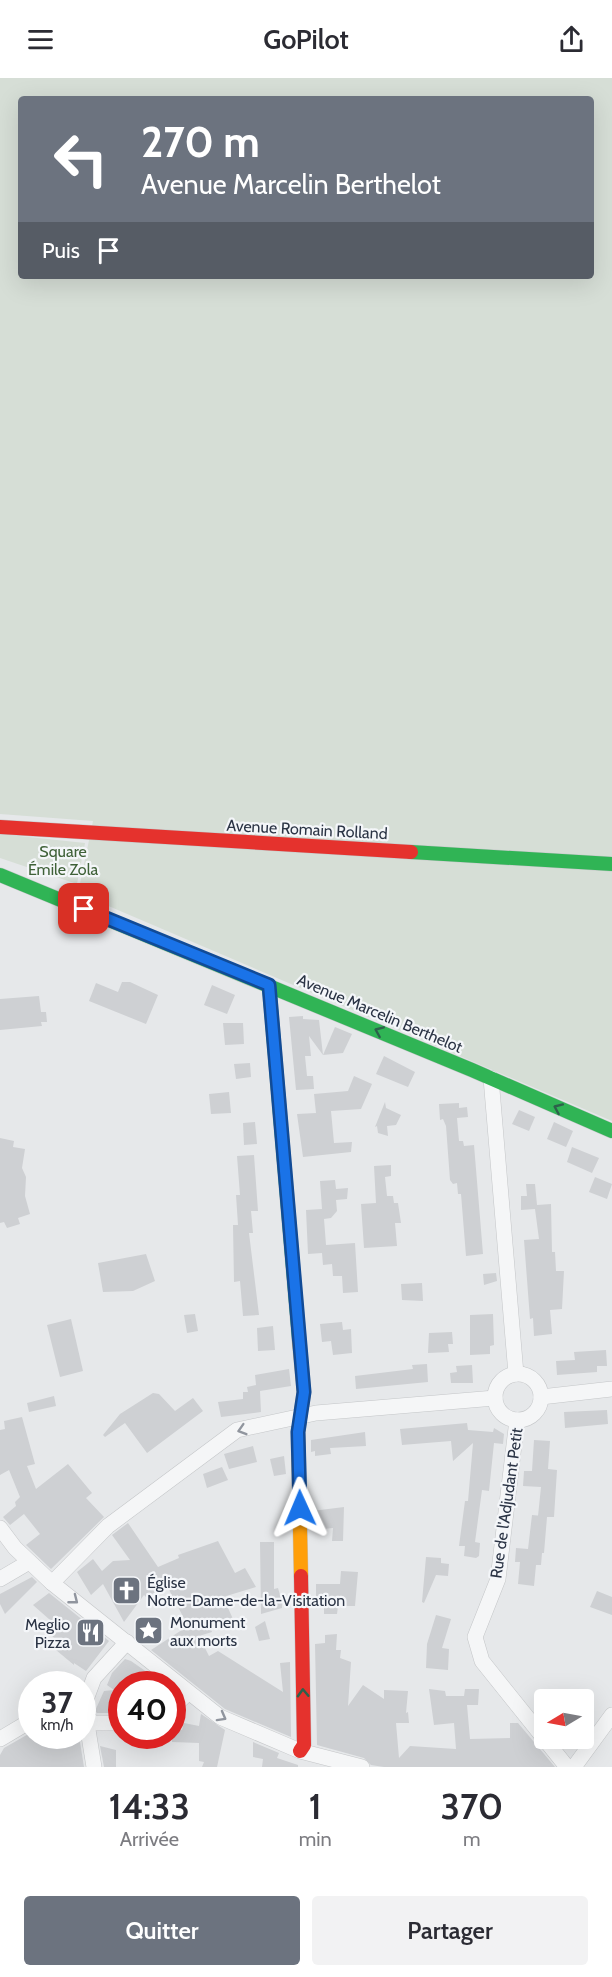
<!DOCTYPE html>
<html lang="fr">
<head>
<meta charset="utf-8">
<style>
	:root { --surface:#fff; --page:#f2f2f3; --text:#2b2b33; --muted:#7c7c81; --accent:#6c737f }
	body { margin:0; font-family:Cabin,sans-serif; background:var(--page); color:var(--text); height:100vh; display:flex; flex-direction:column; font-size:22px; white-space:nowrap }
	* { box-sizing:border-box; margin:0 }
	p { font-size:20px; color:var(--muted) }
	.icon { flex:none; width:33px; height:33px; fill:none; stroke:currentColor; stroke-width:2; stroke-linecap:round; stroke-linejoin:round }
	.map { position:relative; height:1689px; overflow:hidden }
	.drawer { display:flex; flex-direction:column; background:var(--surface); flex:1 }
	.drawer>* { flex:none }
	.hud { position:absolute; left:18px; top:18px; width:576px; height:183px; border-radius:6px; box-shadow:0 6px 24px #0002; background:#6c737f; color:#fff; overflow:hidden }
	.needle { width:39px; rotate:260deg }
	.fabs { position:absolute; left:534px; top:1611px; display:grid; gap:12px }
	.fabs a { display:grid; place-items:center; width:60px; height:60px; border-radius:6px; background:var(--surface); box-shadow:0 6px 24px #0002; font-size:30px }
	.speed { position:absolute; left:18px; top:1593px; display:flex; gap:12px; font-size:30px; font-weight:700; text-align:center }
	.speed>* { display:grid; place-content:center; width:78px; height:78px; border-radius:50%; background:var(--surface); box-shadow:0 6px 24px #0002; line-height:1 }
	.speed small { font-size:15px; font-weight:400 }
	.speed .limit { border:9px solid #d22; background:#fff; color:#111 }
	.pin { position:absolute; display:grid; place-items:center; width:51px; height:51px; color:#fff; margin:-26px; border-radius:12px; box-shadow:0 3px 9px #0006 }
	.me { position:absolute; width:66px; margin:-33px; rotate:359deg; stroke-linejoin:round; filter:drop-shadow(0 0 4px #0008) }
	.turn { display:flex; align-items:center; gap:21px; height:126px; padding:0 24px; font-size:27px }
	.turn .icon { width:78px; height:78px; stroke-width:2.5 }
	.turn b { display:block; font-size:42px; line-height:51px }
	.then { display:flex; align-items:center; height:57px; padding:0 24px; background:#0003; gap:12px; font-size:22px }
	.eta { display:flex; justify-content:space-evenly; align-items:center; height:102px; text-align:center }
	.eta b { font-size:36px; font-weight:600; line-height:42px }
	.cta { display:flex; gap:12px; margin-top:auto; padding:12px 24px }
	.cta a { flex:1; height:69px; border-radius:6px; background:var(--accent); color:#fff; font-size:24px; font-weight:600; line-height:69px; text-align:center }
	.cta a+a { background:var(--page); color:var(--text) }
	header { display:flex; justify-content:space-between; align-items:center; height:78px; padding:0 24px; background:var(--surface); font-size:27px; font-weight:600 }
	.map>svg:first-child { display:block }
	.green { fill:#d6ded6; fill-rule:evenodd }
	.building { fill:#ced0d3 }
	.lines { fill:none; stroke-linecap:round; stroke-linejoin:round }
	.street-casing { stroke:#c4c6c8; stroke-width:16 }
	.fast-casing { stroke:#c4c6c8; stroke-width:15 }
	.slow-casing { stroke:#c4c6c8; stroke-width:15 }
	.jam-casing { stroke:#c4c6c8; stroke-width:15 }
	.street { stroke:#f5f6f7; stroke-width:15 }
	.fast { stroke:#30b455; stroke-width:14 }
	.slow { stroke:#ff9f0a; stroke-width:14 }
	.jam { stroke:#e5322d; stroke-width:14 }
	.oneway { stroke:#2d614b }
	.oneway2 { stroke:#90959e }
	.route-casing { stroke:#114b97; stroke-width:15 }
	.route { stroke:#1a73e8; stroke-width:10 }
	.labels { text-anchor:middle; stroke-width:4.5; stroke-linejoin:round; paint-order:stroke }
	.street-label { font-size:16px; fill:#2b3445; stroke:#f4f6f9 }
	.park-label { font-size:16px; fill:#3f6138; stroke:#f4f6f9 }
	.poi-label { font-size:16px; fill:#2b3445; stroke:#f4f6f9; text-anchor:start }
</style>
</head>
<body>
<header><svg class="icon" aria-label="menu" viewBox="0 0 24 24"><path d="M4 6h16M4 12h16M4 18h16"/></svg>GoPilot<svg class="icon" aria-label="share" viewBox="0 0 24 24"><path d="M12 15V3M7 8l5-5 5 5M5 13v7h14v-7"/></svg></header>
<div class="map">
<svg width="612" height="1689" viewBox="0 0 612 1689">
	<rect width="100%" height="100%" fill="#e6e8ea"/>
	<g class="green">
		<path d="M0,0H612V1043L78,815L93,743L0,736ZM21,21H591V198H21Z"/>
		<path d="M0,756L85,765L77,806L0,780Z"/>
	</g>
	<g class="building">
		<path d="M122,904H130L158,917L146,946L89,923L96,905L118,914Z"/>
		<path d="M212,907L235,917L227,936L204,927Z"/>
		<path d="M39,918L41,934H46L47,944H41L42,948L0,952V921Z"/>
		<path d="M303,938V941L319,942L323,977L309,958L311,978H305L307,998H313L314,1011L296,1012L289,939Z"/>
		<path d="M223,945H243L244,966L225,967Z"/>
		<path d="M335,949L352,956L343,975L323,977Z"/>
		<path d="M384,978L415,994L408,1009L376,996Z"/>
		<path d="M250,985L251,999L236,1001L234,986Z"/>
		<path d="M354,998L372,1006L361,1031L331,1033L334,1065L352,1064L351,1074L303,1079L297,1036L316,1035L314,1016L348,1013Z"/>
		<path d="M229,1014L231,1035L211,1036L209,1016Z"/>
		<path d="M385,1024L386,1030L401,1037L396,1047L387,1048L388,1058L378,1055L377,1048L375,1049Z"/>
		<path d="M459,1025V1030L467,1029L468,1039L457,1040L459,1063H463L464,1068L474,1067L483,1176L466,1178L461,1116H458L457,1105L453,1106L450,1102L446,1048L443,1041L440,1042L439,1026Z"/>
		<path d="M519,1032L535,1039L529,1053L512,1046Z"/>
		<path d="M255,1044L257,1066L244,1067L243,1045Z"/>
		<path d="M554,1044L573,1053L566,1069L547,1061Z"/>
		<path d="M0,1060L14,1063L13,1069L25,1071L22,1090L26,1099L25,1118L30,1136L18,1140L20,1146L7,1150L4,1144L0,1145Z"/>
		<path d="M572,1069L599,1080L592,1095L567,1084Z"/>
		<path d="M254,1077L258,1133H251L253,1155H249L259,1237L243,1238L240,1203L234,1204L233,1147H238L236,1117H240L237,1078Z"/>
		<path d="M391,1087V1098L385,1099L387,1118H393L394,1125H398L401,1145H395L397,1168L364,1170L361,1126L376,1125L374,1088Z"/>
		<path d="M595,1099L612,1106L607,1121L589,1114Z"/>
		<path d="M335,1102L336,1111L348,1110L347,1121L336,1122L337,1133L331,1140L324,1141L326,1167L355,1165L358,1214L343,1215L342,1198H333L332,1186L323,1187L322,1175L308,1176L306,1132L322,1131L320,1103Z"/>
		<path d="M526,1106H535L537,1127L551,1126L552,1174H555L556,1193H564L562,1231L550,1232L552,1256L534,1258L533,1240L530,1241L524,1162L539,1161L535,1131L521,1132V1118H527Z"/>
		<path d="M146,1176L155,1203L133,1213L103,1214L98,1185Z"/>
		<path d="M496,1195L497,1203L484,1207L483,1196Z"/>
		<path d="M422,1205L423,1223L402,1222L401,1206Z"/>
		<path d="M195,1236L198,1253L187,1255L184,1237Z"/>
		<path d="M493,1236L494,1267L490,1268V1276L470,1277V1237Z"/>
		<path d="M71,1241L83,1293L60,1299L47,1247Z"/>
		<path d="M342,1244L343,1252L351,1251L352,1275L333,1277L331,1263L322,1264L320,1246Z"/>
		<path d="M273,1248L275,1272L258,1273L257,1250Z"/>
		<path d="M452,1254L453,1266H448L449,1274L428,1275L429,1255Z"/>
		<path d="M606,1272L607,1288H597V1294L557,1297L556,1283L575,1282L574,1274Z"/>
		<path d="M427,1286L428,1304L356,1311L355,1298L413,1291L412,1287Z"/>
		<path d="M472,1287L473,1305H451L450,1295L457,1294L456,1288Z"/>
		<path d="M289,1291L291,1308L260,1313L261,1334L221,1339L218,1324L243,1321V1314H248L247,1309L256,1307L255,1297Z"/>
		<path d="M153,1315L159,1316L175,1333L193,1320L203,1333L147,1375L125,1345L105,1359L103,1357L120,1336Z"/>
		<path d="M54,1318L56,1328L29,1334L27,1325Z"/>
		<path d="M607,1332L608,1346L565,1350L564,1334Z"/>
		<path d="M22,1339L35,1386L27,1388L36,1411L68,1386L92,1415L86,1420L104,1439L51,1491L26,1467L40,1456L24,1436L10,1447L3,1439L16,1428L15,1424L20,1419L9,1392L0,1397V1352L5,1351L4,1343Z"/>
		<path d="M467,1345L468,1352L493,1354L494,1350L504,1356L503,1366L494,1365L489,1413L482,1412L475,1464L480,1465L479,1478L476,1480L464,1478L465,1468H459L465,1423H468L473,1365L453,1383L451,1363L402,1367L400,1351Z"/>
		<path d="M365,1354L366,1368L330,1370L331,1376L315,1378V1373L311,1374V1362Z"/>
		<path d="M534,1362L550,1363L548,1391L557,1392L554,1439H547L544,1475H542L541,1487H536L534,1508L518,1506L520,1484H515L516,1470L528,1471L532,1437L543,1438H538L541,1409L523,1408L524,1393H532Z"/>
		<path d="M253,1368L257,1384L229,1391L224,1376Z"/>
		<path d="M284,1378L286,1396L274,1398L270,1381Z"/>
		<path d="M222,1389L228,1402L207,1410L203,1396Z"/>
		<path d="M344,1429L343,1463H332L333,1450L313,1452L312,1433Z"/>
		<path d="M128,1445L158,1489L179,1480L178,1477L218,1463L235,1495L245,1490L256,1509L223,1519L233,1541L215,1547L216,1549L211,1551L212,1554L199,1558L209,1578L218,1573L283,1614L280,1585L290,1584L291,1659L225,1631L151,1572L188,1548L167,1508L146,1519L144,1517L124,1544L103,1506L91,1517L77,1494L93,1481L102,1493L113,1483L130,1482L112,1457Z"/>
		<path d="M260,1464H274V1511L278,1510L282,1524V1530L261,1536Z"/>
		<path d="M426,1479L441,1480V1485L449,1486L448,1498L436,1497L424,1525L422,1524Z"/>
		<path d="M341,1493L358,1494L355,1528H338L337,1536H324V1521H316V1506H340Z"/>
		<path d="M32,1499L37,1504L5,1536L0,1526V1516Z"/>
		<path d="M597,1513L612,1519V1537L590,1529Z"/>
		<path d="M49,1515L109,1563L86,1593L74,1585V1587L56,1572L59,1567L51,1556L58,1549L33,1527Z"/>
		<path d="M436,1537L451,1541L442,1570L449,1571L448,1592L426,1590L427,1566Z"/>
		<path d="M265,1543L270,1561L259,1563L255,1549Z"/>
		<path d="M337,1556L336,1572H341L340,1580L351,1584L348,1628L363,1607L384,1621V1612L408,1613L406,1635L408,1634L409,1645H396L399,1680L410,1668L456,1671L454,1645L434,1647L429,1611L445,1613L446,1618H464L465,1611H479L478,1627H467L470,1661L510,1660V1645H518L555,1689H384L371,1687L364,1680L317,1667L315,1566L325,1565V1557Z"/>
		<path d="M125,1581L131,1583L164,1606H122V1635H97L95,1633L104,1613L114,1612L107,1607L112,1595Z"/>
		<path d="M201,1636L225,1652L217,1689H202L204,1684L199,1683V1665L172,1664V1650L182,1652L184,1645L199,1648Z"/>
		<path d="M32,1654V1658H79L84,1689H0V1677L4,1670Z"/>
		<path d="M253,1664L279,1675L277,1680L298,1687V1689H262L263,1681L253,1679Z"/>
		<path d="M100,1668L116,1672V1689H104Z"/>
	</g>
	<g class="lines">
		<defs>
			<g id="street">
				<path d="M491,1000L516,1296"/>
				<circle cx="518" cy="1319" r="23"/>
				<path d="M541,1319L612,1311"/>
				<path d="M517,1342L498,1501L475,1559L482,1583L567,1689"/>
				<path d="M0,1450L15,1470L52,1505L220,1639L300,1673L362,1689"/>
				<path d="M0,1501L29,1484"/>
				<path d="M52,1505L108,1448L237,1352L316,1335L495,1320"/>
				<path d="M172,1630L188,1615"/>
				<path d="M87,1639L93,1645H122"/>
				<path d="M0,1661L32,1642"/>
				<path d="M94,1689L84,1627L94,1600L127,1564"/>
				<path d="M574,1689L612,1637"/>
			</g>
			<g id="fast">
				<path d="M411,774L612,786"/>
				<path d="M0,797L472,992L612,1053"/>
				<path d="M269,907L299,1261"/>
			</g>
			<path id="slow" d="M299,1261L304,1314L298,1354L301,1498"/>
			<g id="jam">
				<path d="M0,749L411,774"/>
				<path d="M300,1673L304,1667L301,1498"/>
			</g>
		</defs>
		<use href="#street" class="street-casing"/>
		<use href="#fast" class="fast-casing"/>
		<use href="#slow" class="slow-casing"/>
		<use href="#jam" class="jam-casing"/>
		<use href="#street" class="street"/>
		<use href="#fast" class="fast"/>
		<use href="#slow" class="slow"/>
		<use href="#jam" class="jam"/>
	</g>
	<defs><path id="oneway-chevron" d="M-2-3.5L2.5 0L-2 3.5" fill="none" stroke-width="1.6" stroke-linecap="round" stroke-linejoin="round" transform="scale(1.5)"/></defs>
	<g class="oneway">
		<use href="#oneway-chevron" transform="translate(379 953) rotate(-157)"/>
		<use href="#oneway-chevron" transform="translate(558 1030) rotate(-156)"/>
		<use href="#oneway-chevron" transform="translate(303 1615) rotate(-92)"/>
	</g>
	<g class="oneway2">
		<use href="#oneway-chevron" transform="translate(242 1352) rotate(163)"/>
		<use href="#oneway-chevron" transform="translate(74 1522) rotate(38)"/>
		<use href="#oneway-chevron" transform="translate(222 1639) rotate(29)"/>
	</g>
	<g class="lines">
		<defs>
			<path id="route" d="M84,831L269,907L304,1314L298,1354L300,1430"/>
		</defs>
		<use href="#route" class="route-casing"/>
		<use href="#route" class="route"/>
	</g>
	<defs>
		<symbol id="church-square" viewBox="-11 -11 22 22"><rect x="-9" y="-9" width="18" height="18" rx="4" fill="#6c737f" stroke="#f4f6f9"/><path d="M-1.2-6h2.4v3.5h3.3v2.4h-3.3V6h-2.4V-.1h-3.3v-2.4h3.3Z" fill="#fff"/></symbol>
		<symbol id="sight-square" viewBox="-11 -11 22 22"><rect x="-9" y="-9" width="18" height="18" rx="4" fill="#6c737f" stroke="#f4f6f9"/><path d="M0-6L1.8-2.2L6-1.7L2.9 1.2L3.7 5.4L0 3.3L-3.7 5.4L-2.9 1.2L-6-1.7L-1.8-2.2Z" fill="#fff"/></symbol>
		<symbol id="restaurant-square" viewBox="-11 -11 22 22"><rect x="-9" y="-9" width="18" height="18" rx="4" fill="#6c737f" stroke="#f4f6f9"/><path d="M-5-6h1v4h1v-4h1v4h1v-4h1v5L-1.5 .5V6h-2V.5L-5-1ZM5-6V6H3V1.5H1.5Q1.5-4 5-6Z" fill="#fff"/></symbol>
	</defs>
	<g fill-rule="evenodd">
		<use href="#church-square" x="110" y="1496" width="33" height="33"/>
		<use href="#sight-square" x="132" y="1536" width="33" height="33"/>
		<use href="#restaurant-square" x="74" y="1538" width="33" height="33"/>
	</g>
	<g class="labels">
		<g class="street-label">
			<text transform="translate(307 751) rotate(3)" y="6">Avenue Romain Rolland</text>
			<text transform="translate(380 935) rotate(23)" y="6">Avenue Marcelin Berthelot</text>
			<text transform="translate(506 1425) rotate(-82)" y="6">Rue de l'Adjudant Petit</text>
		</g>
		<g class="park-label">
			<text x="63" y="779">Square<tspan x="63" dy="18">Émile Zola</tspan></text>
		</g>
		<g class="poi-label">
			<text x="147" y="1510">Église<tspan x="147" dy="18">Notre-Dame-de-la-Visitation</tspan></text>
			<text x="170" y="1550">Monument<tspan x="170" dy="18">aux morts</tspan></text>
			<text x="70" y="1552" text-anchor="end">Meglio<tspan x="70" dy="18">Pizza</tspan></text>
		</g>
	</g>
</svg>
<div class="fabs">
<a><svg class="needle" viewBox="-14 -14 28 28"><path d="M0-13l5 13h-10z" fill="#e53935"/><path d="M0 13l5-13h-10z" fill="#7c7c81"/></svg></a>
</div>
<div class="speed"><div>37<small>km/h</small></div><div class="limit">40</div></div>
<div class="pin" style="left:84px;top:831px;background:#d93025"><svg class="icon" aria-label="arrive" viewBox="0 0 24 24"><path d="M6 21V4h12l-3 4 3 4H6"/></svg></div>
<svg class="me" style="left:300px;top:1430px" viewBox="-20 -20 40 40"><path d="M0-17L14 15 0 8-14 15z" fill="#1a73e8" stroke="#fff" stroke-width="4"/></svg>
<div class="hud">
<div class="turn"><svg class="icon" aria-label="left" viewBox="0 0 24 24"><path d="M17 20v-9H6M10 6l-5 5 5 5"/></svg><div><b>270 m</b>Avenue Marcelin Berthelot</div></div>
<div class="then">Puis<svg class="icon" aria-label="arrive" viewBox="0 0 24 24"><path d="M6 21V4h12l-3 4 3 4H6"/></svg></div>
</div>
</div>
<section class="drawer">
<div class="eta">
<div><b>14:33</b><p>Arrivée</p></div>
<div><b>1</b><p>min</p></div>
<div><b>370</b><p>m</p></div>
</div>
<div class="cta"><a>Quitter</a><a>Partager</a></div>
</section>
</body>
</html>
